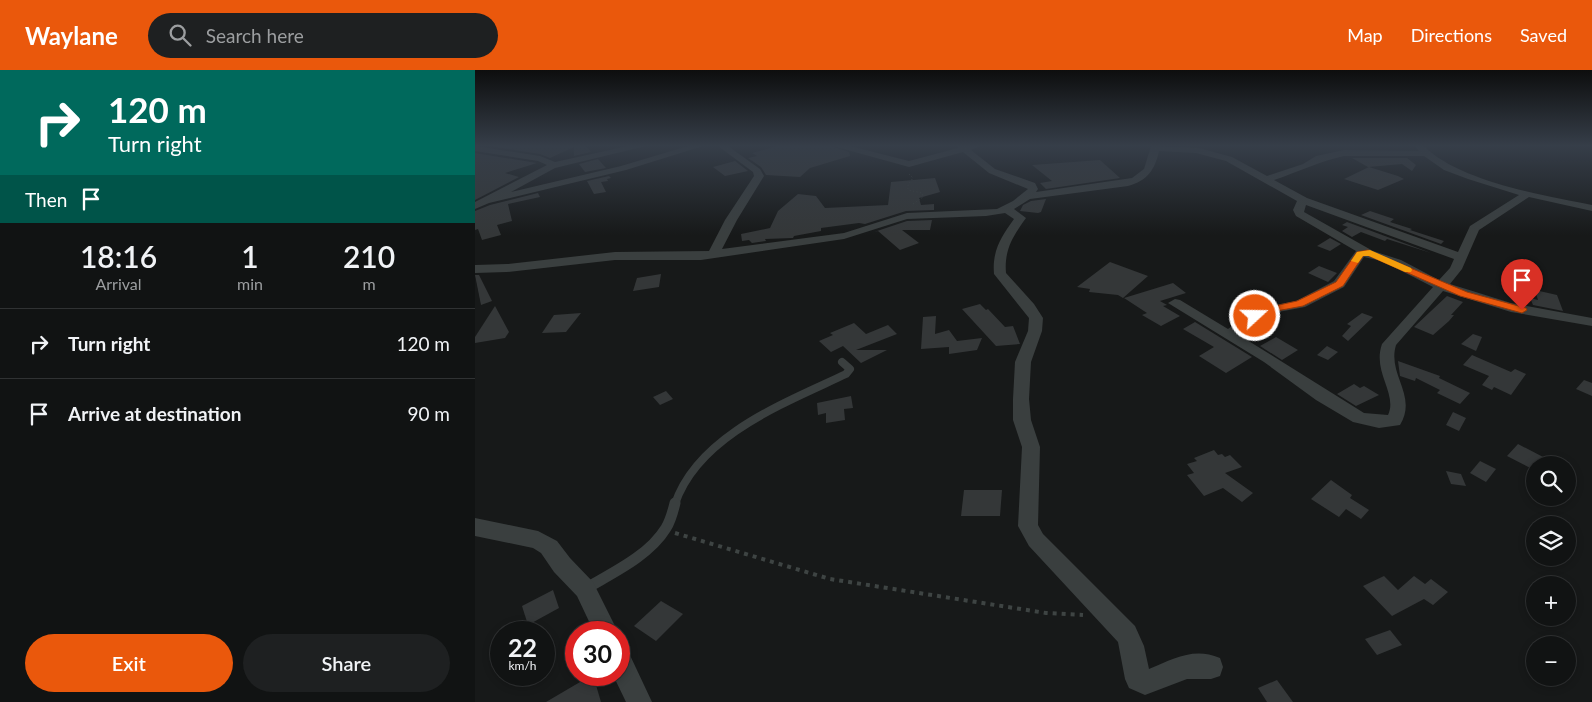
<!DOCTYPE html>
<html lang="en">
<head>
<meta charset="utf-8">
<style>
	:root { --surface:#111313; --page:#1e2021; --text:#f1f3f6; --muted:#9c9ea0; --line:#303233; --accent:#ea580c }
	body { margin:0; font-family:Lato,sans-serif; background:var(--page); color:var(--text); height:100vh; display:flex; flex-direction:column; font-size:19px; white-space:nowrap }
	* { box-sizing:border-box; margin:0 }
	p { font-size:16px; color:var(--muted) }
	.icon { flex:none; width:28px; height:28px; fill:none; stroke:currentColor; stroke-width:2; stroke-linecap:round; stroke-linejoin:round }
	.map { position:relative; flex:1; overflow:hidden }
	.details { display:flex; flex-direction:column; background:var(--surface); width:475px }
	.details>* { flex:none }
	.hud { background:#00695c; color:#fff; overflow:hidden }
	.controls { position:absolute; left:1051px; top:386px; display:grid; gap:10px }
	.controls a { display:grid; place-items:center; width:50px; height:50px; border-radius:50%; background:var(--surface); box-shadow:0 2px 8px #0003,0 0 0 1px var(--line); font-size:25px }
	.speed { position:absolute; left:15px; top:551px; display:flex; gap:10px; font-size:25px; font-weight:700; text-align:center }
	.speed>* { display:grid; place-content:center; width:65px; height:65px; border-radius:50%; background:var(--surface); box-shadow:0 2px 8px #0003,0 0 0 1px var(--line); line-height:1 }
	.speed small { font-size:12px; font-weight:400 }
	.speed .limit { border:8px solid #d22; background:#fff; color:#111 }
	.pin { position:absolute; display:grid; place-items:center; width:42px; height:42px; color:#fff; margin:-51px -21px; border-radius:50% 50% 50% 0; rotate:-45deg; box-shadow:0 0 5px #0007 }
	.pin .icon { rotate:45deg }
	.me { position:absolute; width:55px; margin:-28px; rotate:69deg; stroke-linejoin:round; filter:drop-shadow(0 0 4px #0008) }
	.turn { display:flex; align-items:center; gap:18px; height:105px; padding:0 25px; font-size:22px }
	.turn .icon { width:65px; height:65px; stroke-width:2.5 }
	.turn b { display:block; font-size:35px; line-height:42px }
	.then { display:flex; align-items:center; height:48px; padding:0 25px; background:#0003; gap:10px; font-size:19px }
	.eta { display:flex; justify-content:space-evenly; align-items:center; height:85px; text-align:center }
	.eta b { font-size:30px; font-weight:600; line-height:35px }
	.cta { display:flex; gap:10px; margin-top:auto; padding:10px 25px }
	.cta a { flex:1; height:58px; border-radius:30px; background:var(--accent); color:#fff; font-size:20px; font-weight:600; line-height:58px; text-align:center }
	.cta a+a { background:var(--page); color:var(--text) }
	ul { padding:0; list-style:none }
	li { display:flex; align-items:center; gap:15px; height:70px; padding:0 25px; border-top:1px solid var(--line) }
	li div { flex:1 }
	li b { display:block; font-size:19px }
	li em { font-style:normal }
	header { display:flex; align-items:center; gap:30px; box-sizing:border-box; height:70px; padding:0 25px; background:var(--accent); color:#fff }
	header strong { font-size:24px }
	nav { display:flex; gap:28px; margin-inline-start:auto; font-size:18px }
	.search { width:350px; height:45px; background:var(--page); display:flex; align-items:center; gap:12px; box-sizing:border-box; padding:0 18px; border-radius:28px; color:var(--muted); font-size:19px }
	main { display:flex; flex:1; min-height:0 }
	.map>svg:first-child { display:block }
	.building { fill:#343738 }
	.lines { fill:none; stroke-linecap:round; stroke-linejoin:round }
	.path-far1 { stroke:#3e4443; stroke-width:1; stroke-dasharray:1 2.5; stroke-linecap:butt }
	.path { stroke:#3e4443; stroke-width:4; stroke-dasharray:4 5; stroke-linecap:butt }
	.service-far1 { stroke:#3a3f3f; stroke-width:8 }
	.service { stroke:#3a3f3f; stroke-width:11 }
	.minor { fill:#3a3f3f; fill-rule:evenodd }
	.route { fill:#ea580c; stroke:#983908 }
	.slow { fill:#f59e0b }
</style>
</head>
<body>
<header>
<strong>Waylane</strong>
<div class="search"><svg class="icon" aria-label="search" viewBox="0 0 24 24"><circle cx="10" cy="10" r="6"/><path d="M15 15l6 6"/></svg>Search here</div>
<nav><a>Map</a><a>Directions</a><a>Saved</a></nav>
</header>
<main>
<section class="details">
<div class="hud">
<div class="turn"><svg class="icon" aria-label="right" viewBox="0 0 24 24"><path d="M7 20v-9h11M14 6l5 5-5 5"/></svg><div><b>120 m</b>Turn right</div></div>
<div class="then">Then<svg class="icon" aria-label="arrive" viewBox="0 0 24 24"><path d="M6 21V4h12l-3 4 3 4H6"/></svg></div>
</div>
<div class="eta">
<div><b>18:16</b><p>Arrival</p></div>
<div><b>1</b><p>min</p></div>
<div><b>210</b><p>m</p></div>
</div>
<ul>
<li><svg class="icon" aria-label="right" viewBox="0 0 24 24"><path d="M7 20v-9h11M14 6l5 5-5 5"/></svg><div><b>Turn right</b></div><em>120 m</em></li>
<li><svg class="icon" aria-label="arrive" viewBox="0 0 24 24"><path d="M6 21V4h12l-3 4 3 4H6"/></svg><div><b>Arrive at destination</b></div><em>90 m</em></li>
</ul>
<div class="cta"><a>Exit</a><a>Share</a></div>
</section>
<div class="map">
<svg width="1117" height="632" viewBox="0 0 1117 632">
	<rect width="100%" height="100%" fill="#171919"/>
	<g class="building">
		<path d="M15,76H111L116,82L99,86V77L75,88L65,84Z"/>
		<path d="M302,76H356L374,82L375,86L335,98L325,107L291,105L286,97L273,88L282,86L277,83Z"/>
		<path d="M0,83L62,93L30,103L44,107L0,130Z"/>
		<path d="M877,88H932L941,95L937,101L927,94L893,97Z"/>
		<path d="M123,89L131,98L110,102L104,94Z"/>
		<path d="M625,90L645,108L571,119L565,113L577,111L557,95Z"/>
		<path d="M260,91L273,101L250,106L238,97Z"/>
		<path d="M894,97L923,106L929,109L903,120L869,109Z"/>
		<path d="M134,106L136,108L132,109L133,111L126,112L131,122L119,124L112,111Z"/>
		<path d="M460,108L465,122L444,128L446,135L459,134V140L431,141L390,154L384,153L346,158V161L319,166L318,168L290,169L291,171L277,173L274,170L267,171L266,164L295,158L303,141L323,124L341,126L350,138L413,135L416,112Z"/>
		<path d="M63,123L65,127L33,134L37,151L22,155L26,165L7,170L3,159L0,160V141L15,135Z"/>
		<path d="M571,129L566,142L563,143L545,141L548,135L556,131Z"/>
		<path d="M895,141L919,149L915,152L937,159L935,160L969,171L966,174L886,145Z"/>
		<path d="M457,150L455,160H427L444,173L425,180L403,161L399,162L432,151Z"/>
		<path d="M872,152L956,183L912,169L910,171L886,162L877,167L867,161L873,157L867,155Z"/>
		<path d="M855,168L866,174L855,181L842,176Z"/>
		<path d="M635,192L673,206L648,228L643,225L614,222L615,219L602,217Z"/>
		<path d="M844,196L862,203L853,212L833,203Z"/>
		<path d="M186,204L184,217L158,221L162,208Z"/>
		<path d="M0,205H4L17,231L6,235Z"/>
		<path d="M698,213L711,223L685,231L692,235L688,236L705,246L686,256L667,245L672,243L649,228Z"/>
		<path d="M1060,220L1082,225L1088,241L1058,235L1055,228L1063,230Z"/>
		<path d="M972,226L988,232L976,245H979L974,251L958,265L939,257Z"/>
		<path d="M505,234L511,240L513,239L530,257L538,256L545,274L521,276L487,239Z"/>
		<path d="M20,236L34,262L30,268L0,273V267Z"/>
		<path d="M106,243L91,262L67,263L79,245Z"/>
		<path d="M887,243L898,247L873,271L867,266L876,256L872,254Z"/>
		<path d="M461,246L460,264L474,260L482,271L507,268L502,280L474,284V277L446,279L448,247Z"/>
		<path d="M720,252L777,287L751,303L724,286L739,277L708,259Z"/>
		<path d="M379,253L391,264L413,255L422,264L381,280H412L386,293L368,276L356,282L344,271L358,265L355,263Z"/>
		<path d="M998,264L1007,267L1001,281L986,274Z"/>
		<path d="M801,267L823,280L807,290L785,276Z"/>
		<path d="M852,276L863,282L853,290L842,285Z"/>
		<path d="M997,285L1036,302L1040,299L1051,304L1036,325L1019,317L1017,320L1007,315L1014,306L988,295Z"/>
		<path d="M923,291L965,306L964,308L995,323L985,334L962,323L965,320L941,308L940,311L925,306Z"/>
		<path d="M1109,310L1117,313V326L1101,319Z"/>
		<path d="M879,314L885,318L889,316L904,325L881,336L862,324Z"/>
		<path d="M191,321L198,329L185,335L178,327Z"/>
		<path d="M376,326L378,338L369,339L370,350L351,353V343L343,345L342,333Z"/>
		<path d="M978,342L991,348L984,361L971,355Z"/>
		<path d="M1043,374L1070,388L1064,395H1060L1059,400L1032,386Z"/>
		<path d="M739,380L743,385L747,384L750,387L755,385L767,397L750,403L778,423L767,432L748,418L729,426L712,405L719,403L712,394L722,391L719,388Z"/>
		<path d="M1005,391L1021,399L1011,412L995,403Z"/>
		<path d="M971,401L986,404L991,416L976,414Z"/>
		<path d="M856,410L877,425L875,428L894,440L886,449L871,439L864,447L836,429Z"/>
		<path d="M489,420H527L525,446H486Z"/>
		<path d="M909,506L923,520L939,506L950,514L956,509L973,522L958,535L949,529L917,546L888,516Z"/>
		<path d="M78,520L84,538L53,555L47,536Z"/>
		<path d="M186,531L208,544L181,571L159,556Z"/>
		<path d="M915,560L927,575L902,585L890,569Z"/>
		<path d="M117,605H118L126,632H71Z"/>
		<path d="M802,610L818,632H792L783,618Z"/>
	</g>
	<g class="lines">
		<path class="path-far1" d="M434,104L438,108L433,115V120L447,123L448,127L438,134"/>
		<path class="path" d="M200,463L355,509L571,543L608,545"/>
		<path class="service-far1" d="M200,434C223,365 312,332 371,304L375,299L367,292"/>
		<path class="service" d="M110,519C137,503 174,486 191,458C196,450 198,441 200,433"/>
		<g class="minor">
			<path d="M0,76L65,86L80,92L153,76H171L80,98L36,122L146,96L213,76H228L151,100L14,133L0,139V132L72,95L63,91L0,81Z"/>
			<path d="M243,76H253L285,99L289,106L262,150L247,179L369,163L432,143L522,139L538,131L553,119L514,103L488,82L434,97L358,76H375L434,91L483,78L482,76H505L496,80L520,99L560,113L563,119L561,122L657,108L669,99L676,76L724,78L757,87L792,106L828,94L841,86L869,80L944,81L940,76H949C983,111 1070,126 1117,135V141L1054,127L1004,160L987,199L975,214L1036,233L1117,248V256L1036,242L968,221L921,275C912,305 943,325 925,355L904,358L878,352L841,330L789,292L693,233L700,229L705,230L753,259L775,243L789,237L821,231L859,211L881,181L821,146L818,140L822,131L751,91L721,83L684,81C680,100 672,111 653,116L555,129L539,139L551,148C538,166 529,180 531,203L559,234L568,248L567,261L556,292L554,329L556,350L565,377L563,455L568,464L660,556L669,576L674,599C699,589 718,577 745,588L748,597L745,606L736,609H712L670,625L654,618L650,609L643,572L554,476L543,456L547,377L538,350V329L540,292L553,261L554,248L519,204C517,181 526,167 539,149L530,143L511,146L432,149L369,169L226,190H140L32,202L0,203V195L32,194L140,182L234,181L250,150L279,106L278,102ZM869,86H949L969,100L993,109L1044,125L995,156L983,182L832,128L799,110C823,102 845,91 869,86ZM831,135L979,189L975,198L964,210L926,190L898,181L829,142ZM889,187L907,191L958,217L907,274C897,302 923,324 913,345L889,343L764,265L785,249L798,243L830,237L869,217Z"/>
			<path d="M0,448L63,461L82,471L95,488L118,512L143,562H119L102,526L79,502L66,483L58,478L0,466Z"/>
			<path d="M144,578L153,581L177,632H151L138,605H144Z"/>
		</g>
	</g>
	<linearGradient id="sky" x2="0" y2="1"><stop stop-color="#0d0e0e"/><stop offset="0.46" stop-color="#363e49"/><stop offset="1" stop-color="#363e49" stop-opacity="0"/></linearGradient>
	<rect width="1117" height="165" fill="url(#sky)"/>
	<path class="route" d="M893,180L992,222L1051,238L1052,240L1047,243L985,226L892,185L888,186L868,216L828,236L796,242L780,249L775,246L790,238L822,231L861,212L882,182Z"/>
	<path class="slow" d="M895,180L936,198L937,200L936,202H930L894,186H888L883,193L876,191L882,182Z"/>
</svg>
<div class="controls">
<a><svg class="icon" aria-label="search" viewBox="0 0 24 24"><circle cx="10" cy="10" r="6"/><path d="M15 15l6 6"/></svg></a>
<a><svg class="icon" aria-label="layers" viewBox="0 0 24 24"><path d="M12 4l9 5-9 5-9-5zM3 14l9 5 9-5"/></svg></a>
<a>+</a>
<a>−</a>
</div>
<div class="speed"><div>22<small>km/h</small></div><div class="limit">30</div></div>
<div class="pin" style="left:1047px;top:240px;background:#d93025"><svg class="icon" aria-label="arrive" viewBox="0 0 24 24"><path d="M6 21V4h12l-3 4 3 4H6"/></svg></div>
<svg class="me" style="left:780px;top:246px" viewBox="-20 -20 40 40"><circle r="17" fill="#ea580c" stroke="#fff" stroke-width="3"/><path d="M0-11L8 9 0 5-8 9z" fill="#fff"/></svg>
</div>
</main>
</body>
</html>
